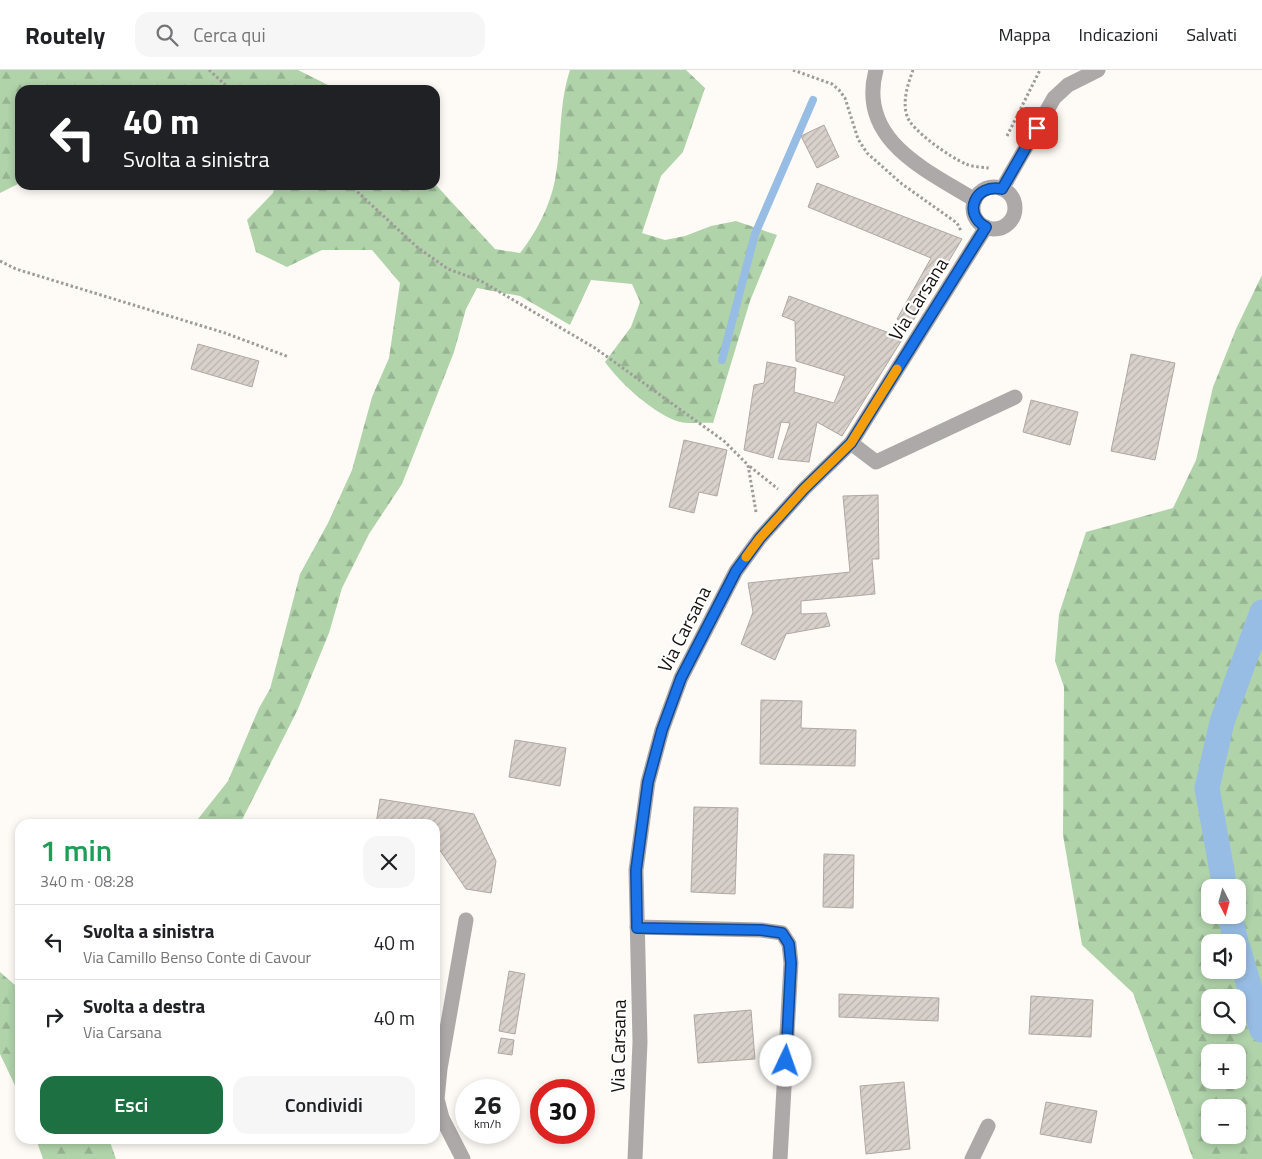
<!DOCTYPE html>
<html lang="it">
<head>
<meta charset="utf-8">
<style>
	:root { --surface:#fff; --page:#f6f6f6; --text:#202124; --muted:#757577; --line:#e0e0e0; --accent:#1d7041 }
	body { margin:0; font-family:"Titillium Web",sans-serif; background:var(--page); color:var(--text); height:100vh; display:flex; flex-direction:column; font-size:19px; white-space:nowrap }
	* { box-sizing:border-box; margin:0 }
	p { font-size:16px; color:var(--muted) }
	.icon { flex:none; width:28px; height:28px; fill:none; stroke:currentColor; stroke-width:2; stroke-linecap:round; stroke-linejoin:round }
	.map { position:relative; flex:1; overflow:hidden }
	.details { position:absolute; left:15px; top:749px; width:425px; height:325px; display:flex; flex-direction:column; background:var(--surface); border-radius:15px; box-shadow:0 2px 8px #0003 }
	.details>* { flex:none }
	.banner { position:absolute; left:15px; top:15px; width:425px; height:105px; border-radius:15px; box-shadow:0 2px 8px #0003; background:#202124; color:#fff; overflow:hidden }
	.needle { width:32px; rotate:174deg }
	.tools { position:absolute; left:1201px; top:809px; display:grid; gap:10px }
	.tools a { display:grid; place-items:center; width:45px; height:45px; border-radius:10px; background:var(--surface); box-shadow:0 2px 8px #0003; font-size:25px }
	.speed { position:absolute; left:455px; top:1009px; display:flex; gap:10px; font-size:25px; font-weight:700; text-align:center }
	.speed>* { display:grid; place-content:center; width:65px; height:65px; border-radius:50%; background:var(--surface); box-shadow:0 2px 8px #0003; line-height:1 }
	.speed small { font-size:12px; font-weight:400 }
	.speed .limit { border:8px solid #d22; background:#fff; color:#111 }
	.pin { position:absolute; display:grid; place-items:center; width:42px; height:42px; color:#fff; margin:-21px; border-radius:10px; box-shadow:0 2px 8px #0006 }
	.me { position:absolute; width:55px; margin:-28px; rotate:3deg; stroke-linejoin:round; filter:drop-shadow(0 0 4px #0008) }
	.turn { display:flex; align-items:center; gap:18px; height:105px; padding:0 25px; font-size:22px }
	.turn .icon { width:65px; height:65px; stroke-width:2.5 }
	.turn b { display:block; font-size:35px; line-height:42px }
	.round { display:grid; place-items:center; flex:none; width:52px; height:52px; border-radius:15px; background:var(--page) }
	.headline { display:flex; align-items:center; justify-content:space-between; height:85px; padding:0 25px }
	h1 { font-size:30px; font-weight:600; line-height:38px; color:#1e9e55 }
	.cta { display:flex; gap:10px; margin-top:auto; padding:10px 25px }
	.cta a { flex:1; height:58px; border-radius:15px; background:var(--accent); color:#fff; font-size:20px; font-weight:600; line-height:58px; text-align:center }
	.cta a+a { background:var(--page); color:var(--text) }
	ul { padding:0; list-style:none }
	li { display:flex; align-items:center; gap:15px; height:75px; padding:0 25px; border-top:1px solid var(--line) }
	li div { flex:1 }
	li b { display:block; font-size:19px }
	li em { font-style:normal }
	header { display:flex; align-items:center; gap:30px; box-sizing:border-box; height:70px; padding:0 25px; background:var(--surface); border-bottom:1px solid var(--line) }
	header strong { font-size:24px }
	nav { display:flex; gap:28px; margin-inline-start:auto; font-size:18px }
	.search { width:350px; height:45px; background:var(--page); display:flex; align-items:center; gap:12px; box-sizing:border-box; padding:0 18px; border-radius:15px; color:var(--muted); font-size:19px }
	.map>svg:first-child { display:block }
	.forest { fill:url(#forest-firs); fill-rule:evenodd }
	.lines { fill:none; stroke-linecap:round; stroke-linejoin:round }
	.stream { stroke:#98bde4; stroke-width:8 }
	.canal { stroke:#98bde4; stroke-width:25 }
	.building { fill:url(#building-hatch); stroke:#b0a7a3 }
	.path { stroke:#9e9c98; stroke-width:3; stroke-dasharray:2.5 2.5; stroke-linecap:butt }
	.service { stroke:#aea9a9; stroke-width:15 }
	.minor { stroke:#aea9a9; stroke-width:15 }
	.route-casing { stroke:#114b97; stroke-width:12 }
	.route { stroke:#1a73e8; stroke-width:9 }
	.slow { stroke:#f59e0b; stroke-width:9 }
	.labels { text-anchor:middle; stroke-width:4.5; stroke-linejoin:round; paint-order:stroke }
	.street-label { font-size:19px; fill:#14120f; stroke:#fff }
</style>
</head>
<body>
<header>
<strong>Routely</strong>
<div class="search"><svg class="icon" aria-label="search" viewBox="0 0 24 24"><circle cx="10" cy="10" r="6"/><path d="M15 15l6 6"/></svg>Cerca qui</div>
<nav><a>Mappa</a><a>Indicazioni</a><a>Salvati</a></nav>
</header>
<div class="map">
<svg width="1262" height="1089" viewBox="0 0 1262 1089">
	<defs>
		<pattern id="forest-firs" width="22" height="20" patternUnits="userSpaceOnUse" patternTransform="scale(1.25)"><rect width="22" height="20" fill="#b0d3aa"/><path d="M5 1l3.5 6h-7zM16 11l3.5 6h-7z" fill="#96b491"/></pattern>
		<pattern id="building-hatch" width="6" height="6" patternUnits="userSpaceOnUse" patternTransform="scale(1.25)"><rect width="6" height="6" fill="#d8d0cb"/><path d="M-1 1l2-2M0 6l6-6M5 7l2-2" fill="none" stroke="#b8b2ad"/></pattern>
	</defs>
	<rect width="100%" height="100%" fill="#fefbf6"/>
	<g class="forest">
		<path d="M0,0H298L338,20H20V113L0,123Z"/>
		<path d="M570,0H686L705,18L683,82L661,106L642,163L665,170L685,166L711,156L736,151L777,165L750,231L713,353C702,352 684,355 674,350C650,340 620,313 605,292L631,257L640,232L632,214L591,210L570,255L520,226L477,218L466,239L454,282L402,414L369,464L342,518L329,563L298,639L242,750L239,754H194L228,711L259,638L270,619L300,504L328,453L352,400L372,327L389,288L400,213L372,180H322L287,197L256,182L247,150L273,123L275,115L435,114L495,179L520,183C536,163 550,136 555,110C562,74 558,36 570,0Z"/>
		<path d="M1262,205V1089H1193L1133,923L1082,875L1063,765L1064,617L1055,591L1059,544L1086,462L1173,438L1196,390L1213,317L1236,259ZM1210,818H1238V845H1210ZM1210,872H1238V900H1210ZM1210,928H1238V955H1210ZM1210,982H1238V1010H1210ZM1210,1038H1238V1065H1210Z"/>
		<path d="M0,902L16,916L20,937V1026L0,984Z"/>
		<path d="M36,1069H109L116,1089H43Z"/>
	</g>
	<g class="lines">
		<path class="stream" d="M722,290L755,164L813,30"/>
		<g class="canal">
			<path d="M1225,818L1207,718L1222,652L1262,542"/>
			<path d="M1230,845L1236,872"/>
			<path d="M1238,878L1262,960"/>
		</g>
	</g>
	<g class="building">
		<path d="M824,55L839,87L817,98L801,66Z"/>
		<path d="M817,113L962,169L910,256L897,249L931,188L808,137Z"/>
		<path d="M789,226L903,268L842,366L817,352L809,392L778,389L790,353L781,352L773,388L744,380L754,315L764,313L767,292L796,298L794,322L834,333L845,306L796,291L795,251L782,246Z"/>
		<path d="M198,274L259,291L252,317L191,299Z"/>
		<path d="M1131,284L1175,293L1155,390L1111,381Z"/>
		<path d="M1031,330L1078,342L1070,375L1023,362Z"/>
		<path d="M684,370L727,380L717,426L699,422L694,443L669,437Z"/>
		<path d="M878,425L879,489H872L875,524L801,531V544L826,543L830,556L786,564L775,590L741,574L753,542L748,513L850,502L843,426Z"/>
		<path d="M761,630L802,631L801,658L856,660L855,696L760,694Z"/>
		<path d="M515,670L566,678L560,716L509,707Z"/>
		<path d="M380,729L474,744L496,791L491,823L466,819L435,773V754H376Z"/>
		<path d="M694,737L738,738L735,824L691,822Z"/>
		<path d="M824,784L854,785L853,838L823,837Z"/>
		<path d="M509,901L525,904L515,964L499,961Z"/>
		<path d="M839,924L939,928L938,951L839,947Z"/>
		<path d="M1031,926L1093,930L1091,967L1029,964Z"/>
		<path d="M751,940L755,989L698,993L694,945Z"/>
		<path d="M501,968L514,970L512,985L498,983Z"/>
		<path d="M904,1012L910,1079L866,1084L860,1016Z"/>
		<path d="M1046,1032L1097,1041L1091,1073L1040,1064Z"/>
	</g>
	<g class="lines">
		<g class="path">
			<path d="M209,0L231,20"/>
			<path d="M793,0L832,14L839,20L845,28L858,69L867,83L902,114L957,153L961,161"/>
			<path d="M913,0C908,14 902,31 907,46C911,60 951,88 966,94C972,97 982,97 989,98L990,96"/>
			<path d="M1007,66L1040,0"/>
			<path d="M350,115L417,177L448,199L481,211L595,278L724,371L748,395"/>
			<path d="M0,191L16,199L225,263L289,287"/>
			<path d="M756,442L748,395L778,419"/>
		</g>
		<path class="service" d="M851,373L876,392L1015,327"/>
		<g class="minor">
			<path d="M876,0C857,70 926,100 975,130"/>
			<circle cx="994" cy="138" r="21"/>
			<path d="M1002,119L1054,28L1068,15L1098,0"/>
			<path d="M637,857L761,860L782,863L789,874L791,893L780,1089"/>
			<path d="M463,1089L442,1048L437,1029L440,999L466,850"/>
			<path d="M635,1089L640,972L636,800L648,712L662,660L681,608L736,501L760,468L804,419L851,373L986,157"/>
			<path d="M972,1089L988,1056"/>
		</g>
	</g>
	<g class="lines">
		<defs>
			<path id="route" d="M786,991L791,893L789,874L782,863L761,860L637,858L636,800L648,712L662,660L681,608L736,501L760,468L804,419L851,373L986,157C962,144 975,113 1002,119L1037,58"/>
		</defs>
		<use href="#route" class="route-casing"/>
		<use href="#route" class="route"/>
		<path class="slow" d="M746,487L760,468L804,419L851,373L897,299"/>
	</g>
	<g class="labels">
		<g class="street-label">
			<text transform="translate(918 229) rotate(-58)" y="7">Via Carsana</text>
			<text transform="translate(684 559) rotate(-63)" y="7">Via Carsana</text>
			<text transform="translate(618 976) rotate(-89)" y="7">Via Carsana</text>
		</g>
	</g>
</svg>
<div class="tools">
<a><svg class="needle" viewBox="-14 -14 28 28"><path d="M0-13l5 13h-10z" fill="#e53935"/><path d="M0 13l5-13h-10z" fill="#757577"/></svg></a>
<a><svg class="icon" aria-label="sound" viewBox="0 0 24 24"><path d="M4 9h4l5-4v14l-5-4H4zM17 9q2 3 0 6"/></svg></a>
<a><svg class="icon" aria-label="search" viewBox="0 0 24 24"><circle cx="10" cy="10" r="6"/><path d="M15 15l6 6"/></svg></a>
<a>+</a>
<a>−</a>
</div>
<div class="speed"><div>26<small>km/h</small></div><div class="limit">30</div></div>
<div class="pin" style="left:1037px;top:58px;background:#d93025"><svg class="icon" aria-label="arrive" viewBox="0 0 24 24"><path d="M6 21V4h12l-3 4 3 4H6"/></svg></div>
<svg class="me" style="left:786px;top:991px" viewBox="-20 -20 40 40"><circle r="19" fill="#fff"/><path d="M0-13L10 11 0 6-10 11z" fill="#1a73e8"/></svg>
<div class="banner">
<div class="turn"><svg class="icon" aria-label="left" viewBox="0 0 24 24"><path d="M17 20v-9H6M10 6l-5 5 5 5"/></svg><div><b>40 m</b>Svolta a sinistra</div></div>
</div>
<section class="details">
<div class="headline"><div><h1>1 min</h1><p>340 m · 08:28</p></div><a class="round"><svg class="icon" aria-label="close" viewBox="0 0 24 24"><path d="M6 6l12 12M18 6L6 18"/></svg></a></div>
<ul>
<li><svg class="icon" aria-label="left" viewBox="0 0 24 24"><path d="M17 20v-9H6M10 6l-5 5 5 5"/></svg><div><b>Svolta a sinistra</b><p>Via Camillo Benso Conte di Cavour</p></div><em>40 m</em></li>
<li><svg class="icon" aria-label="right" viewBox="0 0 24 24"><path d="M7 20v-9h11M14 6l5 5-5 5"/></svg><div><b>Svolta a destra</b><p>Via Carsana</p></div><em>40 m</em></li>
</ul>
<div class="cta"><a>Esci</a><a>Condividi</a></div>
</section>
</div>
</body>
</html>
